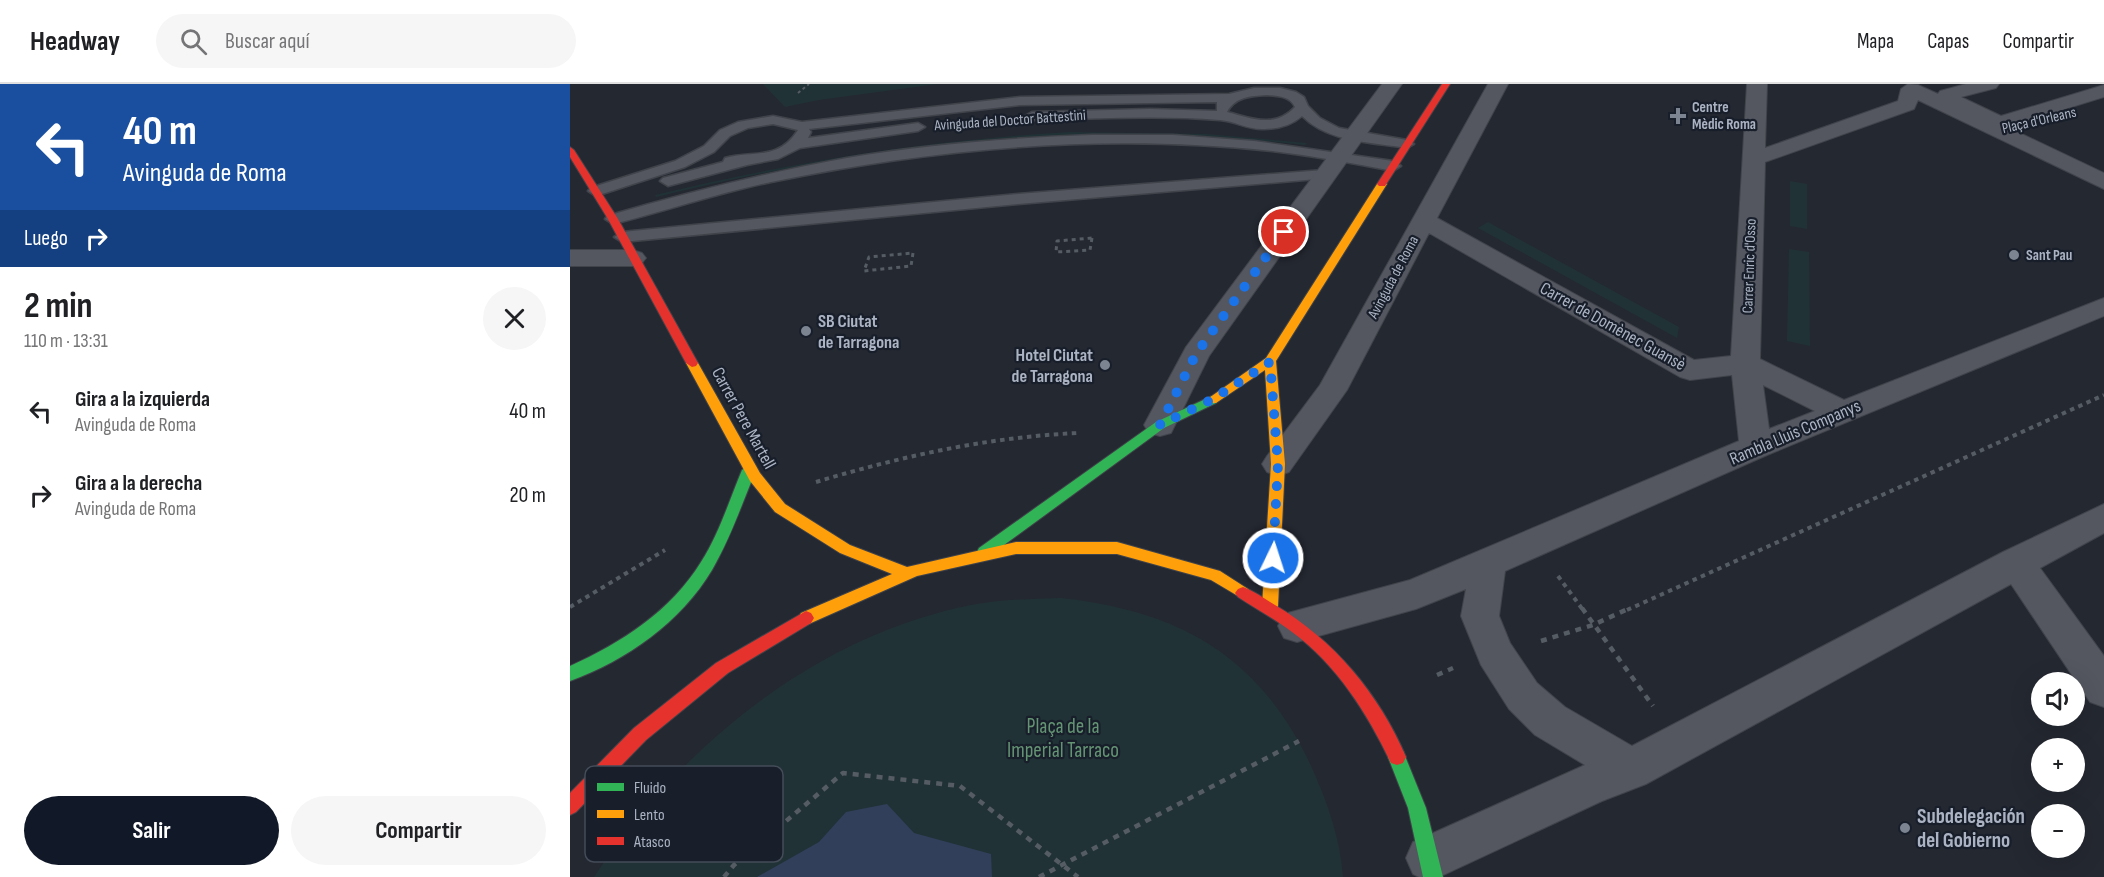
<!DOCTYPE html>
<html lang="es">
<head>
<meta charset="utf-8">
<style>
	:root { --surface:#fff; --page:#f6f6f6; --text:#202124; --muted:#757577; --line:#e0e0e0; --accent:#111827 }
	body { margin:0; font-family:"Sofia Sans Condensed",sans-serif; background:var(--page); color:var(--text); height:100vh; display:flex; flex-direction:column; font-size:22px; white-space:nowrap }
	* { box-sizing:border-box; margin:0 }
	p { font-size:20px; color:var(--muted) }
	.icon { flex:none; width:33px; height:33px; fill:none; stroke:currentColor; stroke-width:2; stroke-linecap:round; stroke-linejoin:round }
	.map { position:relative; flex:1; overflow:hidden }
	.sheet { display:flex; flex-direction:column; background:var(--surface); width:570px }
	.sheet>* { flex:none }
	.hud { background:#1a4fa0; color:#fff; overflow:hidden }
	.fabs { position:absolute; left:1461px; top:588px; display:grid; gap:12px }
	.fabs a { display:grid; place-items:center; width:54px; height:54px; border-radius:50%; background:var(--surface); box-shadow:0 6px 24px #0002; font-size:30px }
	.pin { position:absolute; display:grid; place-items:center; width:51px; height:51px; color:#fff; margin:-26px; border:3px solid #fff; border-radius:50%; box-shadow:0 2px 6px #0007 }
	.me { position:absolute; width:66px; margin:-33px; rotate:4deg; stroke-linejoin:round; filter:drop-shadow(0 0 4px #0008) }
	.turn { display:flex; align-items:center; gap:21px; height:126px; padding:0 24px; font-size:27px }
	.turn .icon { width:78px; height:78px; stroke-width:2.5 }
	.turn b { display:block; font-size:42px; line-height:51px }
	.then { display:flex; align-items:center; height:57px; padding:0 24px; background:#0003; gap:12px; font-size:22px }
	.round { display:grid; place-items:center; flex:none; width:63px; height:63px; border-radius:32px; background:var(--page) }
	.head { display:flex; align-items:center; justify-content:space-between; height:102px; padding:0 24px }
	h1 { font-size:36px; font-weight:700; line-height:45px }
	.action { display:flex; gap:12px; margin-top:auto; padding:12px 24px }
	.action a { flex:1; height:69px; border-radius:36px; background:var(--accent); color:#fff; font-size:24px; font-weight:700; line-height:69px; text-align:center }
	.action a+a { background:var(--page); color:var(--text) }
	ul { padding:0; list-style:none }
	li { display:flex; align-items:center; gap:18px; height:84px; padding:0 24px }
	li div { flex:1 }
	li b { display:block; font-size:22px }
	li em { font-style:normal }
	header { display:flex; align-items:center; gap:36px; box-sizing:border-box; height:84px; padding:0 30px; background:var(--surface); border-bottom:2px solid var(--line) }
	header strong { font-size:28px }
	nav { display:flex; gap:33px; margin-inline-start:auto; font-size:21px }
	.search { width:420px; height:54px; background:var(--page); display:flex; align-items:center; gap:15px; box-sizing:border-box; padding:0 21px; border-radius:33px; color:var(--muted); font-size:22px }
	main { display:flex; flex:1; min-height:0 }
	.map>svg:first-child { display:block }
	.green { fill:#213236 }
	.water { fill:#313f5a }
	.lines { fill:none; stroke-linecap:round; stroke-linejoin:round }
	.lane-casing { stroke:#40434a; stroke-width:3 }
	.street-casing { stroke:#40434a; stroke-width:2 }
	.fast-casing { stroke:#40434a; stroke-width:2 }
	.slow-casing { stroke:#40434a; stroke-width:2 }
	.jam-casing { stroke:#40434a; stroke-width:2 }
	.path-far3 { stroke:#565c63; stroke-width:2; stroke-dasharray:3 3; stroke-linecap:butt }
	.path-far2 { stroke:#565c63; stroke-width:3; stroke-dasharray:4 4; stroke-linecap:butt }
	.path-far1 { stroke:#565c63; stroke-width:4; stroke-dasharray:4.5 4.5; stroke-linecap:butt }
	.path { stroke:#565c63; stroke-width:4.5; stroke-dasharray:6 6; stroke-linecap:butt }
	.lane { fill:#545760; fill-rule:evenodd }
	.street { fill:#545760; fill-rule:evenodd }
	.fast { fill:#30b455; fill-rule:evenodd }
	.slow { fill:#ff9f0a; fill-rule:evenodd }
	.jam { fill:#e5322d; fill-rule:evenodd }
	.route { stroke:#1a73e8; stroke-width:10; stroke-dasharray:0 18 }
	.poi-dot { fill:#7c8391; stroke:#181f2b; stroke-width:2 }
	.labels { text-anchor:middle; stroke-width:4.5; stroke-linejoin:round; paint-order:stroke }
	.far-poi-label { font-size:15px; font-weight:bold; fill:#acb4c4; stroke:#181f2b; text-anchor:start }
	.far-street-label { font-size:15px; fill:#acb4c4; stroke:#181f2b }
	.poi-label { font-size:18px; font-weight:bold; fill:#acb4c4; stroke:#181f2b; text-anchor:start }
	.street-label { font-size:18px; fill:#acb4c4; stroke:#181f2b }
	.near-park-label { font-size:21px; fill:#649473; stroke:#181f2b }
	.near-poi-label { font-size:21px; font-weight:bold; fill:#acb4c4; stroke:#181f2b; text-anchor:start }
	.key { fill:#181f2b; stroke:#444c59; stroke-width:1.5 }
	.key-label { font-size:16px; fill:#acb4c4 }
</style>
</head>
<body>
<header>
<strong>Headway</strong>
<div class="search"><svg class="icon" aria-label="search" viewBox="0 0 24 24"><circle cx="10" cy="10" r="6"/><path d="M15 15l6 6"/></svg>Buscar aquí</div>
<nav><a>Mapa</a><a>Capas</a><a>Compartir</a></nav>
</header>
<main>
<section class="sheet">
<div class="hud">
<div class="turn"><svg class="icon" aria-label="left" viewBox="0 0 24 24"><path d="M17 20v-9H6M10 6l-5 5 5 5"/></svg><div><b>40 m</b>Avinguda de Roma</div></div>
<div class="then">Luego<svg class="icon" aria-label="right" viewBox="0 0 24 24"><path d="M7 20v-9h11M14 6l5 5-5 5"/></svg></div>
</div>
<div class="head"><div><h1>2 min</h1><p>110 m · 13:31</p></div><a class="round"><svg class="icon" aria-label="close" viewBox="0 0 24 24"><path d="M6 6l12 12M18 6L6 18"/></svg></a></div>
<ul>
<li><svg class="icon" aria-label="left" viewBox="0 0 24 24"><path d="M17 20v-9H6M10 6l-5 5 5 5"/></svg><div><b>Gira a la izquierda</b><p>Avinguda de Roma</p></div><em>40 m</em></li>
<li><svg class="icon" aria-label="right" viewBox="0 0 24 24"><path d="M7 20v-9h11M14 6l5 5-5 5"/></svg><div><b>Gira a la derecha</b><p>Avinguda de Roma</p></div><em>20 m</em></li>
</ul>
<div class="action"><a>Salir</a><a>Compartir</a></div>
</section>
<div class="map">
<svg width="1534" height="793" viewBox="0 0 1534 793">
	<rect width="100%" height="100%" fill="#242831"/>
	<g class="green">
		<path d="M193,0H368L249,16L215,23Z"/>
		<path d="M500,48L637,50L737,59L735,61C510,36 305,60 86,113L85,111C222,78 359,56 500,48Z"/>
		<path d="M1220,97L1237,100V145L1220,142Z"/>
		<path d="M918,138L1109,243L1107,254L908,144Z"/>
		<path d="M1219,165L1239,168L1240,262L1217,257Z"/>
		<path d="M491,514C611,527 691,573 742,684C758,720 770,754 773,793H24C110,663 245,552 401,521C431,515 461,515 491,514Z"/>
	</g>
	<path class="water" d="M317,720L344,749L421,770L422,793H187L249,758L276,728Z"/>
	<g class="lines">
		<defs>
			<g id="lane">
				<path d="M684,4H710L726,8L734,13L738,22L750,34L769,44L837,56L844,60L837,64C802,58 759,59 732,32C722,41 708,45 694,45C678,46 665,37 650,36C587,31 524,35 462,36L455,32L462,28L580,25L647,27V18L450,21L239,45L241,48L238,54L348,39L355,43L348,47L230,64L208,75L177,81L98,102L90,97L93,94L153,78L155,74C185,66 208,77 228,46L203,40L178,44L160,52L144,68L115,83L26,112L18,107L20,104L105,77L134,62L150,46L168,38L203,32L232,38L450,13L659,10ZM697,11C708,12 720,12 725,23C704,45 681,34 657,28C665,13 680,12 697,11Z"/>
				<path d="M522,51H603L684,57L823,77L831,82L823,87C783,79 743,72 702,67C535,49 365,64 201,98C147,109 96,127 43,140L35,135L37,132C116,109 196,89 277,74C358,60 440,54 522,51Z"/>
				<path d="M754,86L762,91L759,94L448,120L52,158L44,153L52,148L448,110Z"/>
			</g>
			<g id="street">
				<path d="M812,0H832L639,272L601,349L590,352L579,349L574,341L616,263Z"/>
				<path d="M918,0H938L867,134L1124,276L1161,272L1177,0H1197L1195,64L1328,17L1331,5L1338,0L1348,1L1368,10L1370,7L1396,0H1429L1426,4L1391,13L1431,32L1534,1V13L1437,43L1534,89V105L1348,16L1344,25L1195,78L1190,275L1274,316L1534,214V232L1197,371L935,487L929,532L940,559L967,599L995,623L1062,662L1433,468L1534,420V449L1470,484L1534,572V623L1520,618L1441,500L1076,700L1032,717L869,793H849L843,790L836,774L843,758L1015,681L965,651L939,625L911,581L891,532L896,505L846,525L727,558L714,554L708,542L714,530L840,496L1169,357L1162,291L1120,296L1110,293L859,149L777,306L719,388L708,392L697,388L692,380L697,372L750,301ZM1193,301L1245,327L1199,345Z"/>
				<path d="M0,166H63L72,169L76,174L72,179L63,182H0Z"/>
			</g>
			<g id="fast">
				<path d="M642,312L648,316L646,319L594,344L419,472L414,474L409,472L407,468L409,464L586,338Z"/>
				<path d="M179,381L186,386C172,420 160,455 142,486C111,538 56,577 0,597V582C51,559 101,527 131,478C149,450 159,417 172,386Z"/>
				<path d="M827,665L833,667L856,724L873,793H853L838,724L818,673L821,667Z"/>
			</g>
			<g id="slow">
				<path d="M812,97L817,100L706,277L715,380L708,522L705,527L700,528L695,527L692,522L701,380L695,286L646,319H638L636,316L696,274L807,100Z"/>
				<path d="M122,275L128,279L190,389L215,420L280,461L337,483L446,458H547L650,487L678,505L681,509L678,513L673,515L641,496L547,470H446L347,492L241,539L236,541L231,539L228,534L231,529L322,490L270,469L205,428L180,397L116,279Z"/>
			</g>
			<g id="jam">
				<path d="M872,0H880L815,102H809L807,100Z"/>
				<path d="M0,63L4,66L48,135L128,279L126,282L122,283L116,279L38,135L0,73Z"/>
				<path d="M673,503C684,507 695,515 705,521C764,556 809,610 836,673L833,679L827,681L821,679C797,629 767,581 722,548C705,535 686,525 668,513L665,509L668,505Z"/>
				<path d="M236,527L241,529L244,534L241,539L158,589L76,656L6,728L0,731V709L64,644L146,579Z"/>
			</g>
		</defs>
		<use href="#lane" class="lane-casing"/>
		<use href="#street" class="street-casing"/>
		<use href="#fast" class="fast-casing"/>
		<use href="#slow" class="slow-casing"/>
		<use href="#jam" class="jam-casing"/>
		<path class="path-far3" d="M228,9L239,0"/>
		<g class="path-far2">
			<path d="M522,154L520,166L486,168L487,157Z"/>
			<path d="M343,169L341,182L294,187L299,173Z"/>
		</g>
		<g class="path-far1">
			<path d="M246,398C333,372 418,353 509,349"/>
			<path d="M988,492L1013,526"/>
			<path d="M0,523L95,466"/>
			<path d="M1057,526L1534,311"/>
		</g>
		<g class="path">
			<path d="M1012,524L1083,622"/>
			<path d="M971,557L1023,541L1060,524"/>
			<path d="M867,591L883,584"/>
			<path d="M154,793L164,781L273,689L390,702L508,793"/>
			<path d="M469,793L729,657"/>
		</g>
		<use href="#lane" class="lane"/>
		<use href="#street" class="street"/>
		<use href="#fast" class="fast"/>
		<use href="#slow" class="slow"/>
		<use href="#jam" class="jam"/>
	</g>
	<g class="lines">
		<path class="route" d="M703,474L708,380L700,278L643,315L590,341L626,270L714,148"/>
	</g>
	<g class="poi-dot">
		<path d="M1105 23h6v6h6v6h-6v6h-6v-6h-6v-6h6z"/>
		<circle cx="1444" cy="171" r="6"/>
		<circle cx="236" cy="247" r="6"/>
		<circle cx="535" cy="281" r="6"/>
		<circle cx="1335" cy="744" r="6"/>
	</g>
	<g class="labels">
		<g class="far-poi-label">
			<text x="1122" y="28">Centre<tspan x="1122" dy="17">Mèdic Roma</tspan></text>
			<text x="1456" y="176">Sant Pau</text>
		</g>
		<g class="far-street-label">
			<text transform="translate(440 36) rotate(-4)" y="5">Avinguda del Doctor Battestini</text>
			<text transform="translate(1469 36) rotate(-13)" y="5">Plaça d'Orleans</text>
			<text transform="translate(1179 182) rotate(-88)" y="5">Carrer Enric d'Osso</text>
			<text transform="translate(823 193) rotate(-62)" y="5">Avinguda de Roma</text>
		</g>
		<g class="poi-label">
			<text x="248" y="243">SB Ciutat<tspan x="248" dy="21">de Tarragona</tspan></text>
			<text x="523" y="277" text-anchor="end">Hotel Ciutat<tspan x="523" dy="21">de Tarragona</tspan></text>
		</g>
		<g class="street-label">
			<text transform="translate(1043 242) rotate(29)" y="6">Carrer de Domènec Guansè</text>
			<text transform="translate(174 334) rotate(61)" y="6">Carrer Pere Martell</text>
			<text transform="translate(1225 348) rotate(-23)" y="6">Rambla Lluis Companys</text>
		</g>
		<g class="near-park-label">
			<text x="493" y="649">Plaça de la<tspan x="493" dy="24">Imperial Tarraco</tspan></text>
		</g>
		<g class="near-poi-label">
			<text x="1347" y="739">Subdelegación<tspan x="1347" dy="24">del Gobierno</tspan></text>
		</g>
	</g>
	<rect x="15" y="682" width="198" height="96" rx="9" class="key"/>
	<rect x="27" y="699" width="27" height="8" fill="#30b455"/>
	<rect x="27" y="726" width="27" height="8" fill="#ff9f0a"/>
	<rect x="27" y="753" width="27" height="8" fill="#e5322d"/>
	<g class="key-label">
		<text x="64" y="709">Fluido</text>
		<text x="64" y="736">Lento</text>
		<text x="64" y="763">Atasco</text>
	</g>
</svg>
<div class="fabs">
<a><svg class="icon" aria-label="sound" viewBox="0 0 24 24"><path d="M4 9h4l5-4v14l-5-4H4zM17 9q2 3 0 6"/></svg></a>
<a>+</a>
<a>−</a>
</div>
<div class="pin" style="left:714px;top:148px;background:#d93025"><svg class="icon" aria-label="arrive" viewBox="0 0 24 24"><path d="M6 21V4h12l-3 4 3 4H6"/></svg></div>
<svg class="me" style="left:703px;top:474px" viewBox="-20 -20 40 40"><circle r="17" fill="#1a73e8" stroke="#fff" stroke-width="3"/><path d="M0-11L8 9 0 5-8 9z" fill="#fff"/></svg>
</div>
</main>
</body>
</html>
